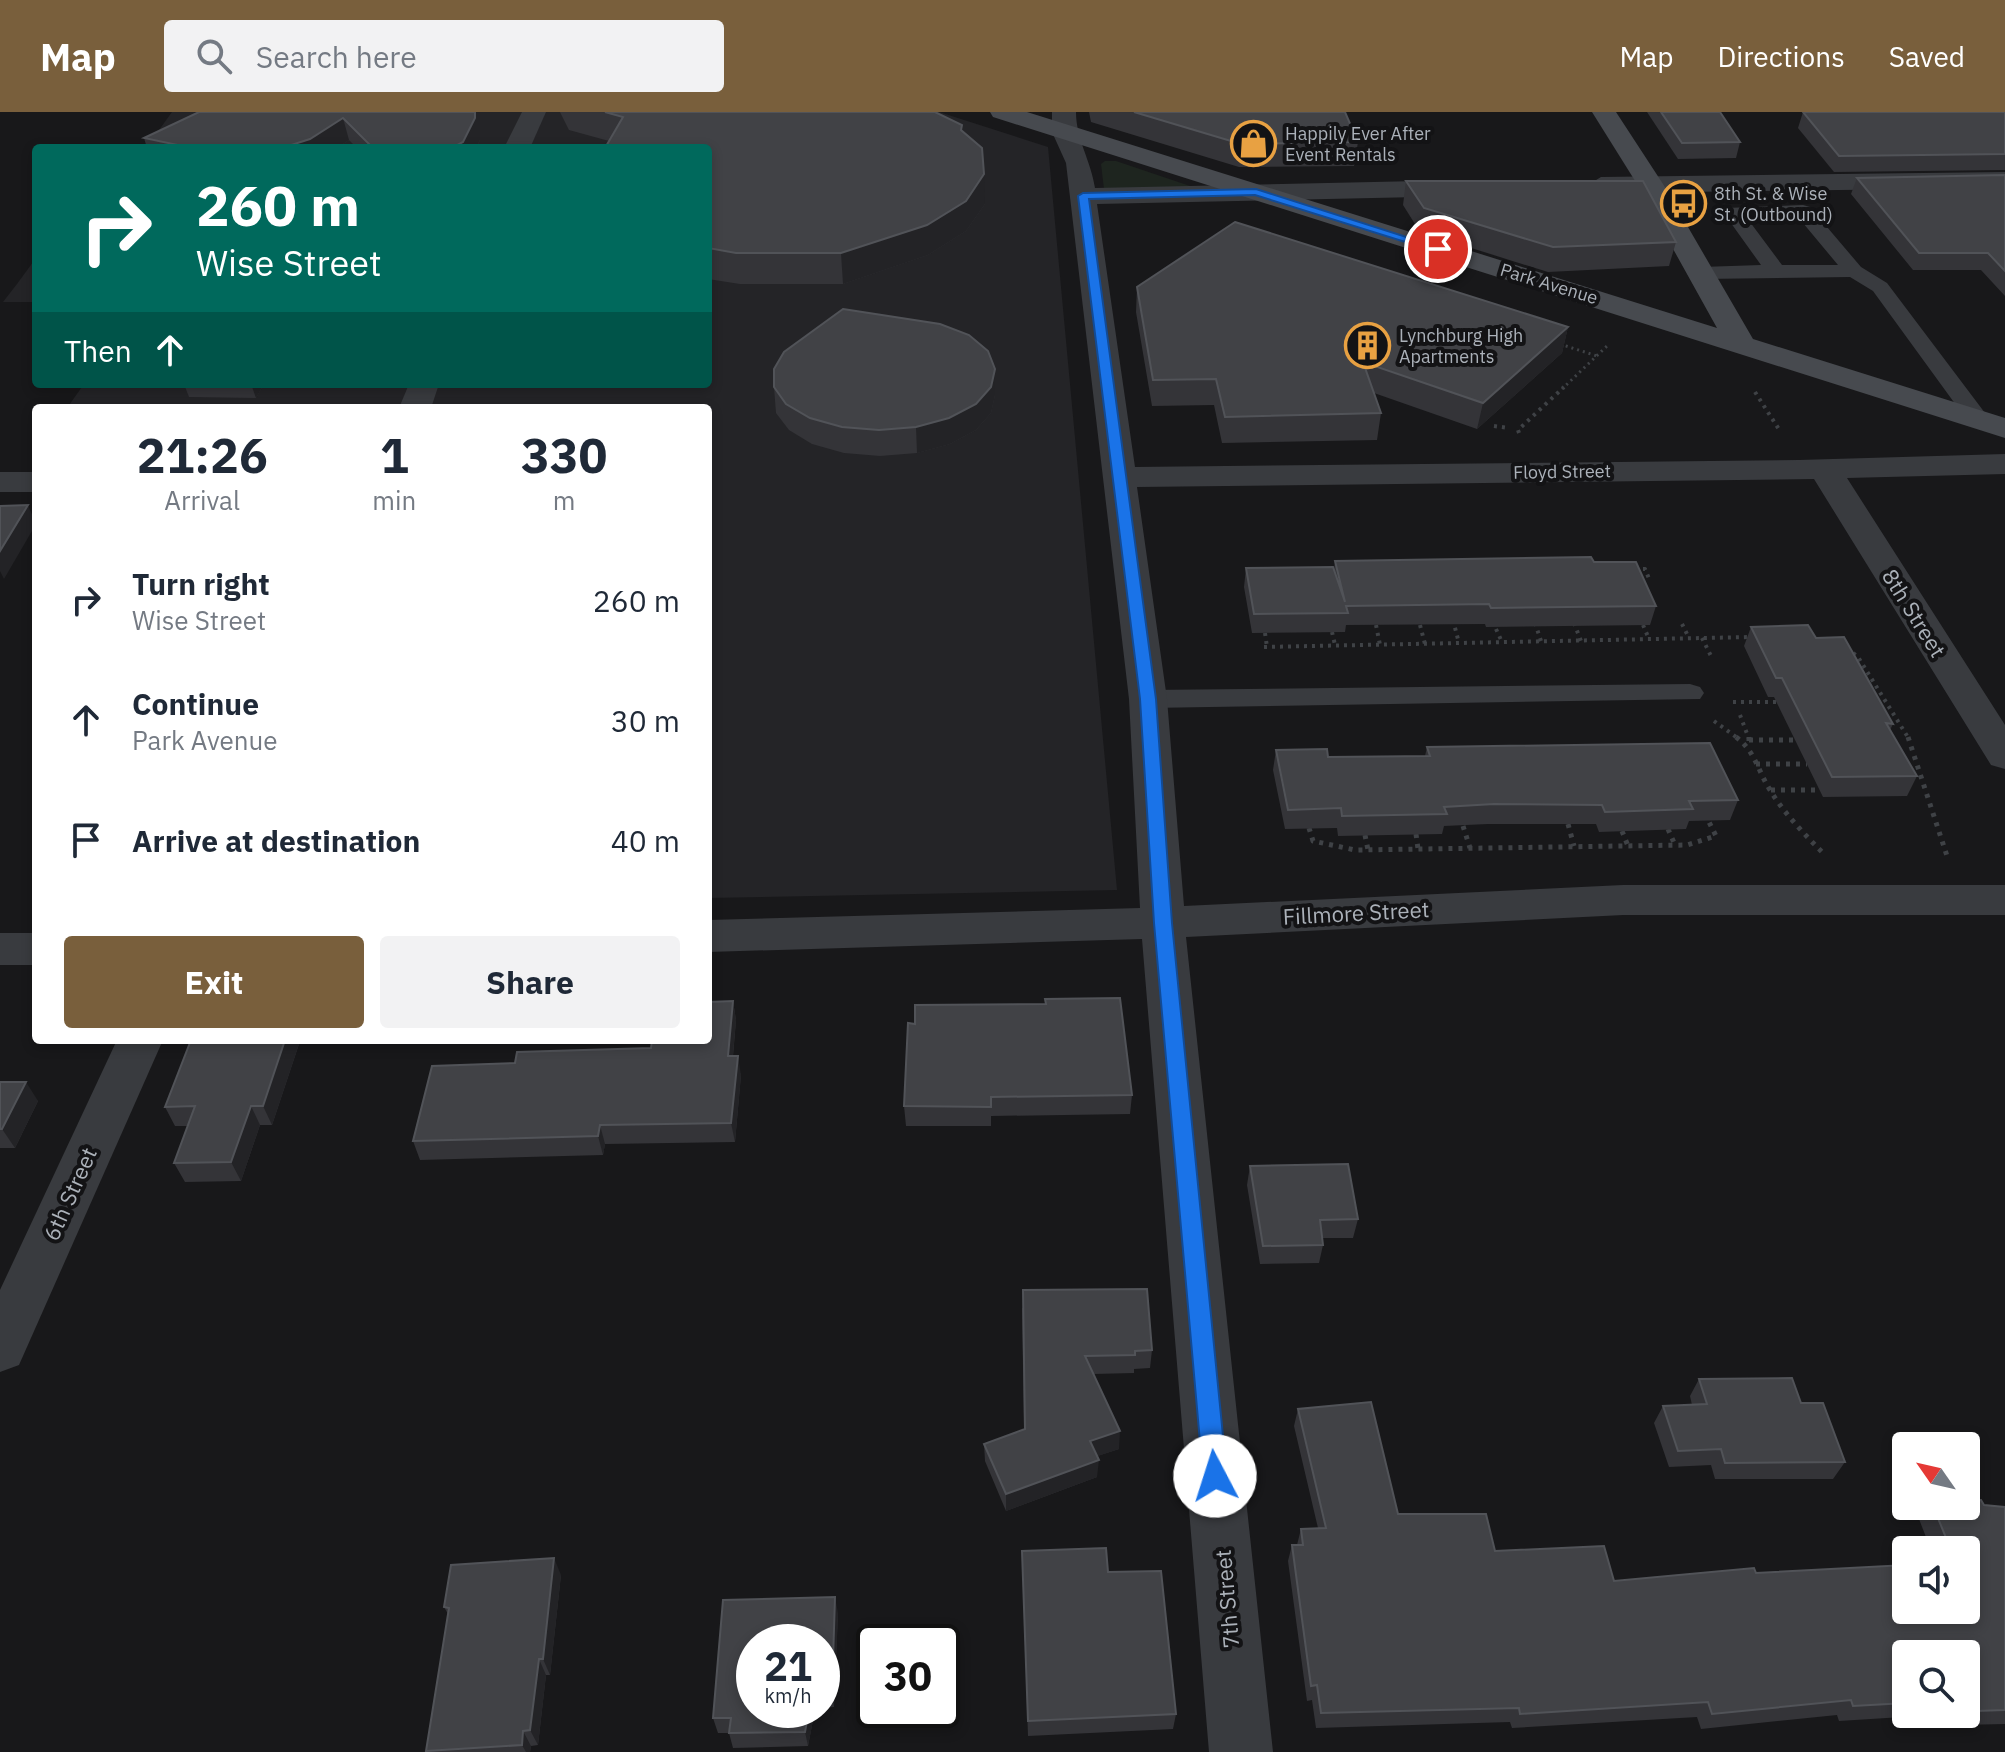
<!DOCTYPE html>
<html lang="en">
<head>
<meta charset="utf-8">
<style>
	:root { --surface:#fff; --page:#f2f2f3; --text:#1f2937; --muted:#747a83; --accent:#795f3c }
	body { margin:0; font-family:"IBM Plex Sans",sans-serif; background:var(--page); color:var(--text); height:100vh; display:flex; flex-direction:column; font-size:30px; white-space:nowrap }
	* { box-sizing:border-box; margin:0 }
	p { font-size:26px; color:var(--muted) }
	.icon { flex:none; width:44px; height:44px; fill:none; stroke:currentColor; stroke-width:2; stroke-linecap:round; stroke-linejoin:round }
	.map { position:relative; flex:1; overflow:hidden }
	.side { position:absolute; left:32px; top:292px; width:680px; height:640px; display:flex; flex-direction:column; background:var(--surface); border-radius:8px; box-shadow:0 4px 12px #0003 }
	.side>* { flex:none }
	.hud { position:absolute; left:32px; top:32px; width:680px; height:244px; border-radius:8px; box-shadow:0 4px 12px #0003; background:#00695c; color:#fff; overflow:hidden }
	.needle { width:52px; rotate:304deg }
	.tools { position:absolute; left:1892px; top:1320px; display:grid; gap:16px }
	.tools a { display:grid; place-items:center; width:88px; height:88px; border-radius:8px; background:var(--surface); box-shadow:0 4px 12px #0003; font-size:40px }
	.speed { position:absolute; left:736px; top:1512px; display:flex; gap:16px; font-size:40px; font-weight:700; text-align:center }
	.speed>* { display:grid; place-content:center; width:104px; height:104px; border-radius:50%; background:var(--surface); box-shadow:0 4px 12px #0003; line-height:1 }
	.speed small { font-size:20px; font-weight:400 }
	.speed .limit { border:4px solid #111; border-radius:12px; background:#fff; color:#111 }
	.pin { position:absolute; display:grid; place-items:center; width:68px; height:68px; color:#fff; margin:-34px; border:4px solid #fff; border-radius:50%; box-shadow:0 2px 8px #0007 }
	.me { position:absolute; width:88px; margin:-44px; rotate:355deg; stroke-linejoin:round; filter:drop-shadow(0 0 6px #0008) }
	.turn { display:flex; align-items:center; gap:28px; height:168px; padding:0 32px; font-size:36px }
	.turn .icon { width:104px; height:104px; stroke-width:2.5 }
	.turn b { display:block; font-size:56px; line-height:68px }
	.then { display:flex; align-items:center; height:76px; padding:0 32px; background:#0003; gap:16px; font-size:30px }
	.eta { display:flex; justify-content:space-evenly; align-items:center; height:136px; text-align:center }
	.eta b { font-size:48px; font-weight:800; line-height:56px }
	.action { display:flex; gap:16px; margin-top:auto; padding:16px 32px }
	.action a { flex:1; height:92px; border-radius:8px; background:var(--accent); color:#fff; font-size:32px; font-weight:800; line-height:92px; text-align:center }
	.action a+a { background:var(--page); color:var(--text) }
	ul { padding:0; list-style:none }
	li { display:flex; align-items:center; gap:24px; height:120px; padding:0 32px }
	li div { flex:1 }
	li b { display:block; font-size:30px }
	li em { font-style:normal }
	header { display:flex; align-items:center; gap:48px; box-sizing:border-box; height:112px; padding:0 40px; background:var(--accent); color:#fff }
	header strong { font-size:38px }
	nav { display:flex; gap:44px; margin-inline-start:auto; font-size:28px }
	.search { width:560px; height:72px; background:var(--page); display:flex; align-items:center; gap:20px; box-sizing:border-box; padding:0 28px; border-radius:8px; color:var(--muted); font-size:30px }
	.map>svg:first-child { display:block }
	.built { fill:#242427 }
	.green { fill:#1e251f }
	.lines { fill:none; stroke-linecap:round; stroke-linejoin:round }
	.path-far2 { stroke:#3f4246; stroke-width:3; stroke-dasharray:2 4; stroke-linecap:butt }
	.path-far1 { stroke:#3f4246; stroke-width:4; stroke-dasharray:3 5; stroke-linecap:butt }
	.path { stroke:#3f4246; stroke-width:5; stroke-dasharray:4 6; stroke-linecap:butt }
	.lane { fill:#393b3f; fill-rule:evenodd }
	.street { fill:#393b3f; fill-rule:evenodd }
	.secondary { fill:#474a4f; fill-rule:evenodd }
	.wall { fill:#343438 }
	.shaded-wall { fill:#232326 }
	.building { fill:#414246; stroke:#515358; stroke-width:2 }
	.route { fill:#1a73e8; stroke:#114b97; stroke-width:2 }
	.labels { text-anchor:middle; stroke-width:8; stroke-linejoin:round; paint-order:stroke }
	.far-poi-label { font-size:18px; fill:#abb1b9; stroke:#131315; text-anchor:start }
	.far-street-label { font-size:18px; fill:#abb1b9; stroke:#131315 }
	.street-label { font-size:22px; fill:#abb1b9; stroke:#131315 }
</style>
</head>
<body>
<header>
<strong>Map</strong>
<div class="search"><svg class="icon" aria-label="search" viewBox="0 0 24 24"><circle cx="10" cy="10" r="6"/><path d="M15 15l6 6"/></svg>Search here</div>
<nav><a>Map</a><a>Directions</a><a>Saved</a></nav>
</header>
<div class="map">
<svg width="2005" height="1640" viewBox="0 0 2005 1640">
	<rect width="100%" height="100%" fill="#18181a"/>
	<g class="built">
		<path d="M172,0H939L1048,35L1117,778L708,786V296H67L84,272H708V36H146Z"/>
		<path d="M36,146V190H3L17,172Z"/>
	</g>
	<path class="green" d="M1105,49H1116L1193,75L1104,77L1101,52Z"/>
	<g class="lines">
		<g class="path-far2">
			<path d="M1560,232L1597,244"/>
			<path d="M1562,277L1607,234"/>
		</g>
		<g class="path-far1">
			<path d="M1755,280L1780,319"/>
			<path d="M1494,314L1509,316"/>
			<path d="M1519,321L1518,318L1564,275"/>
			<path d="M1635,457H1645L1650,469"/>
			<path d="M1453,508L1459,531"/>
			<path d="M1535,511L1541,529"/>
			<path d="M1574,511L1581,529"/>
			<path d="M1682,512L1689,526"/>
			<path d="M1376,513L1380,533"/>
			<path d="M1420,513L1425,532"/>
			<path d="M1643,513L1649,527"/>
			<path d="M1496,517L1502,530"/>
			<path d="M1332,520L1335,533"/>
			<path d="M1265,521L1267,535"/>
			<path d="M1702,526L1712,546"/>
			<path d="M1264,535L1751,525"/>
			<path d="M1847,536L1858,545L1909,627"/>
			<path d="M1733,590H1780"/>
			<path d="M1740,603L1749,627"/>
			<path d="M1714,609L1739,627"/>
		</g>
		<g class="path">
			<path d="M1736,625C1755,639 1758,659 1770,678C1784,701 1804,722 1823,741"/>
			<path d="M1749,625V630"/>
			<path d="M1908,625L1947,744"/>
			<path d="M1749,628H1800"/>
			<path d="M1756,652H1807"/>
			<path d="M1771,678H1820"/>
			<path d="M1568,712L1574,734"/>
			<path d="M1463,714L1470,736"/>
			<path d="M1309,716L1313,729L1355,738L1687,733L1716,724L1708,708"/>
			<path d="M1668,717L1675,733"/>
			<path d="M1622,719L1628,734"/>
			<path d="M1416,722L1418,737"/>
			<path d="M1365,723L1368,738"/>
		</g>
		<g class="lane">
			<path d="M1803,93L1810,95L1861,155L1887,171L1985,301L1989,306L1985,311H1969L1873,179L1850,165L1701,167L1691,161L1701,155L1761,153L1723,100L1726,96ZM1798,105L1838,153H1782L1747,106Z"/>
			<path d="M1690,572L1700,575L1704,581L1700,587L1148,596L1138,593L1134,587L1138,581L1148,578Z"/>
		</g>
		<g class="street">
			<path d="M522,0H546L530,36H504Z"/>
			<path d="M1052,0H1076C1076,27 1091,49 1095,76L1465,68L1478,76L1465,84L1097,92L1135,355L1799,348L2005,342V362L1847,366L2005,613V657L1991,653L1814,367L1137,375L1167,587L1184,794L1623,773H2005V803H1623L1186,825L1273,1640H1209L1142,827L708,840V808L1140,796L1129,587L1066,51L1052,20Z"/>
			<path d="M2005,60V76L1601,81L1588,73L1601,65Z"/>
			<path d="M409,272H439L431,296H399Z"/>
			<rect x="0" y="360" width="36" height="20"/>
			<rect x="0" y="821" width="36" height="32"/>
			<path d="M117,928H163L19,1253L0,1260V1178Z"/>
		</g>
		<path class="secondary" d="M990,0H1027L1717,216L1637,72L1592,0H1616L1663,72L1753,227L2005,306V326L993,5Z"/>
	</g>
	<g class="wall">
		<path d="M199,0H480V28L476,36H357L349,28L337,36H147L144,26Z"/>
		<path d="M560,0H935L962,19L985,92L966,119L928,143L843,172H740L708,167V36L609,29L569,18Z"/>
		<path d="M1089,0H1345L1358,30L1354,54L1239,55L1091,10Z"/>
		<path d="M1647,0H1720L1740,30L1736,46L1678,47Z"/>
		<path d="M1803,0H2005V58L1834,60L1798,16Z"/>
		<path d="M2005,63V184L1981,158H1913L1851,82L1857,66Z"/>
		<path d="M1406,69L1676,130L1669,154L1548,160L1420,120L1403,93Z"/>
		<path d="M1137,175L1568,215L1562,241L1477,317L1374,281L1381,301L1377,328L1222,331L1214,293L1152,294L1136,200Z"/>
		<path d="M184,272H264L256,286L189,285Z"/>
		<path d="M774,275L995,283L991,301L976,318L950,332L917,341L880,344L844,341L812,332L789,318L776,301Z"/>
		<path d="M1335,449L1594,450L1656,494L1650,513L1486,515L1485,512L1346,513L1345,520L1252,521L1244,475L1246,456L1334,458Z"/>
		<path d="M1751,515L1816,526L1893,612L1890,618L1917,664L1907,684L1823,685L1774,585H1768L1744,534Z"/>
		<path d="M1427,635L1738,688L1730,708L1689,709L1686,717L1599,720L1596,712H1488L1444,714L1442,722L1338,724L1337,716L1285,717L1273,658L1276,638L1328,645L1425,644Z"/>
		<path d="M733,889L736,908L733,944L741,963L735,1030L605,1032L603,1043L420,1048L413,1029L515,951L651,936Z"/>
		<path d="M908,911L1132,983L1130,1002L991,1004V1014H906L904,994Z"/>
		<path d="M299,932L272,1013H260L241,1069L185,1070L174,1051L188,1014H175L165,995Z"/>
		<path d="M0,970L38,989L15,1036H0Z"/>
		<path d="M1250,1054L1358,1107L1353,1126H1322L1323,1133L1319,1151L1260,1152L1247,1073Z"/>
		<path d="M1022,1196L1152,1238L1150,1256L1134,1257V1261L1093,1262L1119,1337L1097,1344V1365L1006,1399L985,1349L984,1332L1024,1317Z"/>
		<path d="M1699,1267L1801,1291L1845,1350L1833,1367H1715L1711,1353L1669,1355L1654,1311L1663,1294L1692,1293L1690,1284Z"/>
		<path d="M1298,1297L1398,1402L1495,1439L1614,1469L1756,1461L1966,1498V1438H1931L1919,1407L1929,1394L1984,1393L2005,1395V1612L1961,1613L1957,1602H1966V1542H1906V1602H1950L1839,1609L1837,1603L1701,1617L1697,1605L1512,1616L1510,1610L1316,1616L1312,1588L1307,1589L1288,1449L1292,1433H1297L1301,1417L1318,1416L1294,1314Z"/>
		<path d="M1022,1439L1108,1460L1176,1602L1173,1617L1028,1624Z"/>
		<path d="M561,1463L550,1563H546L538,1633L531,1634L530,1640H427L448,1502L444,1495Z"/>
		<path d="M838,1501L834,1595L822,1596V1530L754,1598H815L808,1634L733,1636L729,1621H718L713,1606Z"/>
	</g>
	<g class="shaded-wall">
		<path d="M475,0H480V28L476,36H452Z"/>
		<path d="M343,6L349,28L337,36H282Z"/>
		<path d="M984,62L985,92L966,119L928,143L843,172L841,141Z"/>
		<path d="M1568,215L1562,241L1477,317L1483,291Z"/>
		<path d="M995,257V283L991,301L976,318L950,332L917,341L916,315Z"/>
		<path d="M251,272H264L256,286Z"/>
		<path d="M28,393L36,412L4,467L0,459V439Z"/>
		<path d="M733,889L736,908L731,963L728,944Z"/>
		<path d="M285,928H298L299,932L272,1013L263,994Z"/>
		<path d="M738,944L741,963L735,1030L731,1011Z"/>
		<path d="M26,970L38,989L15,1036L2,1017Z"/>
		<path d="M251,994L260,1013L241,1069L231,1050Z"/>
		<path d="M600,1013L605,1032L603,1043L598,1024Z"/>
		<path d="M1120,1319L1119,1337L1089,1347L1090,1329Z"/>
		<path d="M1099,1348L1097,1365L1006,1399V1382Z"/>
		<path d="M554,1446L561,1463L550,1563L543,1547Z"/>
		<path d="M835,1485L838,1501L834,1595L832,1580Z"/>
		<path d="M539,1547L546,1563L538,1633L530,1618Z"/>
		<path d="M809,1598H815L808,1634L805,1620Z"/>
		<path d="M523,1619L531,1634L530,1640H526L522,1633Z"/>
	</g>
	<g class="building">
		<path d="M199,0H475V6L463,30L452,36H373L343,6L310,27L282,36H192L144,26Z"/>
		<path d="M605,0H935L962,13L961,18L982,36L984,62L966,89L927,113L841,141H736L708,136V36H605L623,5Z"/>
		<path d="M1134,0H1345L1358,30L1241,32Z"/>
		<path d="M1661,0H1720L1740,30L1682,31Z"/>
		<path d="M1803,0H2005V42L1839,44Z"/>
		<path d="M2005,63V159L1988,141H1919L1857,66Z"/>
		<path d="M1406,69H1643L1676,130L1553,135L1424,96Z"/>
		<path d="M1235,110L1568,215L1483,291L1363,250L1381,301L1225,305L1216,267L1153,268L1137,175Z"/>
		<path d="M843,197L940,212L969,223L988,239L995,257L991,275L976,292L949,306L916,315L879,318L842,315L810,306L786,292L774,275V257L784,240Z"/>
		<path d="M28,393L0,439V394Z"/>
		<path d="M1591,445L1594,450H1636L1656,494L1491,496L1489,492L1346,494L1348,501L1254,502L1246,456L1333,455L1345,490L1335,449Z"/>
		<path d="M1808,513L1816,526L1844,525L1893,612L1886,611L1917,664L1832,665L1782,566H1776L1751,515Z"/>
		<path d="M1710,631L1738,688L1689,689L1693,697L1605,700L1602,693L1494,692L1444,695L1447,702L1342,704L1341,696L1288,698L1276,638L1327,637L1328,645L1430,644L1427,635Z"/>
		<path d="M1120,886L1132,983L991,985V995L904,994L908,911L915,912V893L1046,892L1045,887Z"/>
		<path d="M733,889L728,944H738L731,1011L600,1013L598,1024L413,1029L432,954L515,951L517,940L651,936L652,928H708V890Z"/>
		<path d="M191,928H285L263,994H251L231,1050L174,1051L195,994L165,995Z"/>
		<path d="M0,970H26L2,1017H0Z"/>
		<path d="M1348,1052L1358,1107L1320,1108L1323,1133L1263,1134L1250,1054Z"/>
		<path d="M1147,1177L1152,1238L1135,1239V1243L1085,1244L1120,1319L1090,1329L1099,1348L1006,1382L984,1332L1025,1317L1023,1178Z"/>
		<path d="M1792,1266L1801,1291H1823L1845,1350L1725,1351L1721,1337L1678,1339L1663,1294L1707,1292L1699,1267Z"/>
		<path d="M1371,1290L1398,1402H1486L1495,1439L1604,1434L1614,1469L1754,1456L1756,1461L1906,1453V1498H1966V1438H1951L1933,1394H1966V1389L1981,1388L1984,1393L2005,1395V1598L1976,1599L1972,1587H1966V1542H1906V1591L1853,1594L1851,1588L1712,1602L1708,1590L1520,1602L1519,1596L1321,1601L1317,1573L1311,1574L1292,1433H1303L1301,1417L1326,1416L1298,1297Z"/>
		<path d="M1106,1436L1108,1460L1161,1459L1176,1602L1028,1609L1022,1439Z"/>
		<path d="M554,1446L543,1547H539L530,1618L523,1619L522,1633L426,1639L449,1496L444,1495L451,1453Z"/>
		<path d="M835,1485L832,1580L822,1581V1530H754V1598H809L805,1620L729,1621L731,1606H713L723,1488Z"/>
	</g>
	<path class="route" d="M1256,77L1444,137L1434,139L1255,83L1089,87L1156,587L1172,811L1227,1364L1224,1372L1215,1375L1207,1372L1203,1364L1154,811L1140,587L1078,84L1083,81Z"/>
	<defs>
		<symbol id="shop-ring" viewBox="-11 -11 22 22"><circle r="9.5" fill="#131315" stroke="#e8a142" stroke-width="1.5"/><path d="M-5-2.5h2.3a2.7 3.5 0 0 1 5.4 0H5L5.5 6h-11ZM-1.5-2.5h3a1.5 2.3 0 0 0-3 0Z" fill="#e8a142"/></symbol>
		<symbol id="bus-ring" viewBox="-11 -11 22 22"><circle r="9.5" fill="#131315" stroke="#e8a142" stroke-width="1.5"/><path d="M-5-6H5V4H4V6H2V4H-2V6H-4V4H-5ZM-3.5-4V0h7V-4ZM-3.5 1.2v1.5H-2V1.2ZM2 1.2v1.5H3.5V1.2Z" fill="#e8a142"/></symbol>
		<symbol id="building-ring" viewBox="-11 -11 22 22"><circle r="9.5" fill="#131315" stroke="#e8a142" stroke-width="1.5"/><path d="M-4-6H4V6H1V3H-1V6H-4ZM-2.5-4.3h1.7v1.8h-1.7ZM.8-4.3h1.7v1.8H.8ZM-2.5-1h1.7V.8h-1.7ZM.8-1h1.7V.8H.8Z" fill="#e8a142"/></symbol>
	</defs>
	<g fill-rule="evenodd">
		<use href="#shop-ring" x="1228" y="6" width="51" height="51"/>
		<use href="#bus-ring" x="1658" y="66" width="51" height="51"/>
		<use href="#building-ring" x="1342" y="208" width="51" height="51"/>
	</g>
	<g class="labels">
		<g class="far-poi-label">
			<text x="1285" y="28">Happily Ever After<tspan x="1285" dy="21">Event Rentals</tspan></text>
			<text x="1714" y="88">8th St. &amp; Wise<tspan x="1714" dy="21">St. (Outbound)</tspan></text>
			<text x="1399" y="230">Lynchburg High<tspan x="1399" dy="21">Apartments</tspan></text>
		</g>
		<g class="far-street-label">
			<text transform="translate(1549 172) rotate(17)" y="6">Park Avenue</text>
			<text transform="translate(1562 360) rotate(-1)" y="6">Floyd Street</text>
		</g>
		<g class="street-label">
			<text transform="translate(1914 501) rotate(58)" y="8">8th Street</text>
			<text transform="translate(1356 801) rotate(-3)" y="8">Fillmore Street</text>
			<text transform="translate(70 1082) rotate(-66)" y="8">6th Street</text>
			<text transform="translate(1227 1487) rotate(-95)" y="8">7th Street</text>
		</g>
	</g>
</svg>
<div class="tools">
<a><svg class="needle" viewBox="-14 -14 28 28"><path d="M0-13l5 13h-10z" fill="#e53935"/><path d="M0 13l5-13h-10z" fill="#747a83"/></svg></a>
<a><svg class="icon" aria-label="sound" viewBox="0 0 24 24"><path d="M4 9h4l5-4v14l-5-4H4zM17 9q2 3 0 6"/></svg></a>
<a><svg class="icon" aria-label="search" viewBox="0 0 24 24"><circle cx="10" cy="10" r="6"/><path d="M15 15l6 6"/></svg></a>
</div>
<div class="speed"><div>21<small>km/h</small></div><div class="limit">30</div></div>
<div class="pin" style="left:1438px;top:137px;background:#d93025"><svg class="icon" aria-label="arrive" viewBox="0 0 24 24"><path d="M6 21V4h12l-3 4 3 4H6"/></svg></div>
<svg class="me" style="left:1215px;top:1364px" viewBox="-20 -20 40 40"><circle r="19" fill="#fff"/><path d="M0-13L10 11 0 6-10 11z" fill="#1a73e8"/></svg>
<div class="hud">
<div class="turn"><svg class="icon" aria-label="right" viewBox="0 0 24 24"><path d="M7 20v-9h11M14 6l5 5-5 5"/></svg><div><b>260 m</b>Wise Street</div></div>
<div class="then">Then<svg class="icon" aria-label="ahead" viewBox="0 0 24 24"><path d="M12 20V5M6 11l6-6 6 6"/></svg></div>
</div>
<section class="side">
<div class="eta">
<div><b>21:26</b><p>Arrival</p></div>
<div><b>1</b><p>min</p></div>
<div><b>330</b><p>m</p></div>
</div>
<ul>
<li><svg class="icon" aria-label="right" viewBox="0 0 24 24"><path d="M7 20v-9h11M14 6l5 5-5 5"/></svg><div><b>Turn right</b><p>Wise Street</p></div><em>260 m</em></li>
<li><svg class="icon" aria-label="ahead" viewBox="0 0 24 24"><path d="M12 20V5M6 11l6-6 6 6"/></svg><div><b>Continue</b><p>Park Avenue</p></div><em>30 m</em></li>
<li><svg class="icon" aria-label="arrive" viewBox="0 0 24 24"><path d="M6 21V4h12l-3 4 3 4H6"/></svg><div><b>Arrive at destination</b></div><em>40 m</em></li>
</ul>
<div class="action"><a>Exit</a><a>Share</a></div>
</section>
</div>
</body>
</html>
